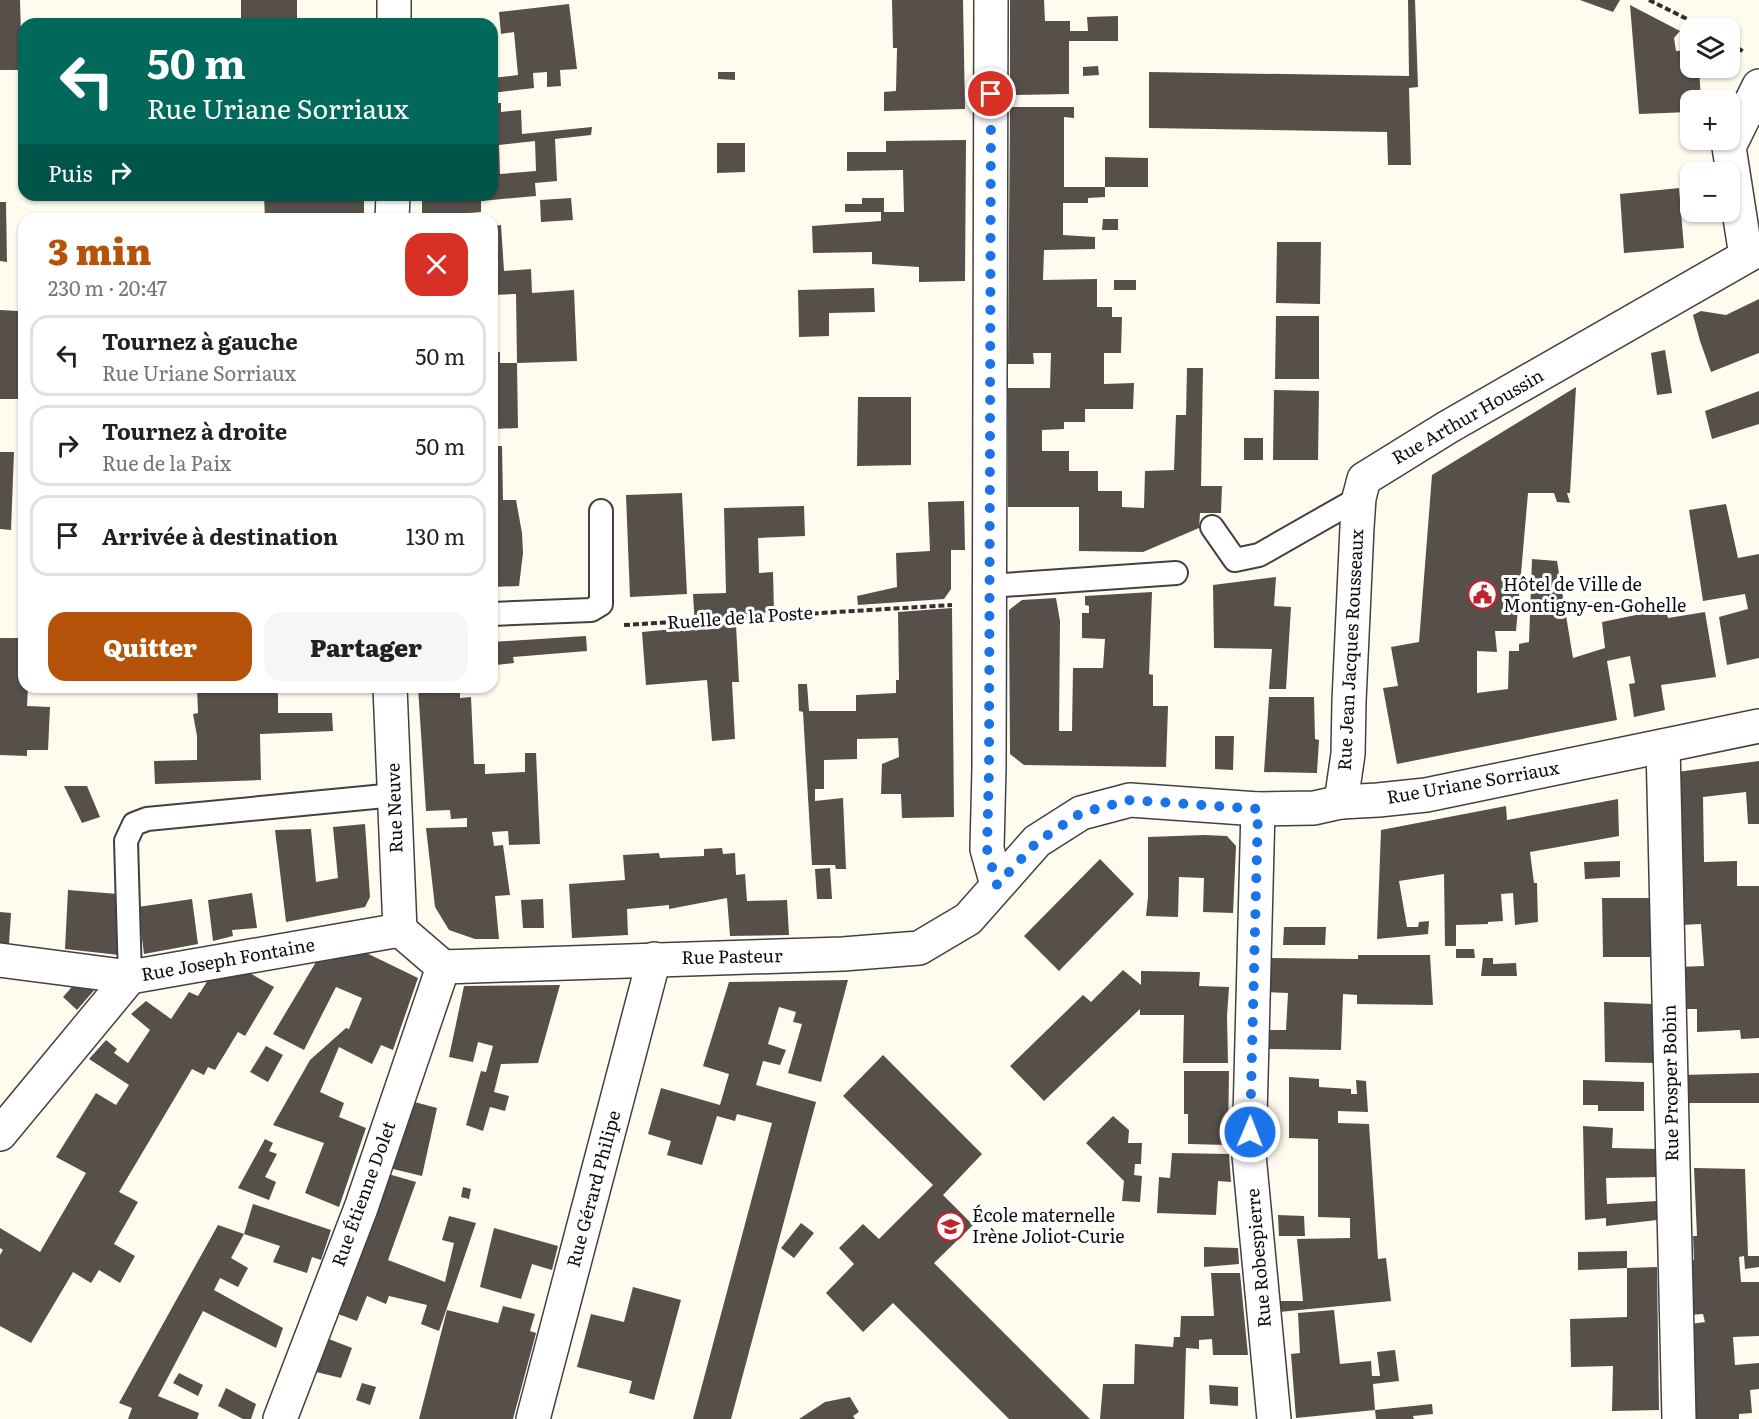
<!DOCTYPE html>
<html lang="fr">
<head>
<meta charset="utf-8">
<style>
	:root { --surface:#fff; --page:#f6f6f6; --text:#202124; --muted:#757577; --line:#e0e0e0; --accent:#b45309 }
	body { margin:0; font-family:Literata,serif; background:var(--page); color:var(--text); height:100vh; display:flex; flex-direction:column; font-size:22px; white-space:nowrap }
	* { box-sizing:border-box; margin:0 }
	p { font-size:20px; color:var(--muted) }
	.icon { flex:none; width:33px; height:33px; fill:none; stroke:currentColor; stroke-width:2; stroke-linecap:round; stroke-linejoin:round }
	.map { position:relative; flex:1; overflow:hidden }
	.drawer { position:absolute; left:18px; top:213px; width:480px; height:480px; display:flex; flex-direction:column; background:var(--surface); border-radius:18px; box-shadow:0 2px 4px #0004 }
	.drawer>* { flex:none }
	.hud { position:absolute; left:18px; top:18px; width:480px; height:183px; border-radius:18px; box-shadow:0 2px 4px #0004; background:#00695c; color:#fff; overflow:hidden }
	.tools { position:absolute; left:1680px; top:18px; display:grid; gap:12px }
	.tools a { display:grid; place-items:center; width:60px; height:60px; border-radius:12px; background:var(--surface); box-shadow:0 2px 4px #0004; font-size:30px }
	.pin { position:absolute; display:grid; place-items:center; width:51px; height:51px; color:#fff; margin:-26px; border:3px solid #fff; border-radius:50%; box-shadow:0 2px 6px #0007 }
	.me { position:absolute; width:66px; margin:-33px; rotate:1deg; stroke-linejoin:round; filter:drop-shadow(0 0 4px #0008) }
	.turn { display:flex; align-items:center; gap:21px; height:126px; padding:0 30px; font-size:27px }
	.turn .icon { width:78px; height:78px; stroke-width:2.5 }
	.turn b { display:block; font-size:42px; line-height:51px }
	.then { display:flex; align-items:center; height:57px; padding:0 30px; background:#0003; gap:12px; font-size:22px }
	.round { display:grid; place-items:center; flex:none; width:63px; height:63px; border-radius:18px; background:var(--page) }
	.summary { display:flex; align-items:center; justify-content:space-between; height:102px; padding:0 30px }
	h1 { font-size:36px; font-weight:800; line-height:45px; color:var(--accent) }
	.primary-button { display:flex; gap:12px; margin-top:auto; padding:12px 30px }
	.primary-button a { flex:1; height:69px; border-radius:18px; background:var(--accent); color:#fff; font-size:24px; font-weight:800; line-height:69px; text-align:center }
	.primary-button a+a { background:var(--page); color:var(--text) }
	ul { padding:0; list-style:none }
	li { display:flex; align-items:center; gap:18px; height:81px; margin:0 12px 9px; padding:0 18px; border:3px solid var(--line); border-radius:18px }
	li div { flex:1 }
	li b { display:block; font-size:22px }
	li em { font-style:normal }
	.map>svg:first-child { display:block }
	.building { fill:#574f4a; fill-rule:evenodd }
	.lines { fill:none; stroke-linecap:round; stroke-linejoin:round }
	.service-casing { stroke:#414141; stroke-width:26 }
	.minor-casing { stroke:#414141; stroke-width:36 }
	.path { stroke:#303030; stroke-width:4; stroke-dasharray:6 3; stroke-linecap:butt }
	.service { stroke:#fff; stroke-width:22 }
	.minor { stroke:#fff; stroke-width:33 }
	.route { stroke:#1a73e8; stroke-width:10; stroke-dasharray:0 18 }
	.labels { text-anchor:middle; stroke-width:6; stroke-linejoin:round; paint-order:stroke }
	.street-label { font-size:18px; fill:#0e0e0e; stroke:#fff }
	.poi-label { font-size:18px; fill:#0e0e0e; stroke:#fff; text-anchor:start }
</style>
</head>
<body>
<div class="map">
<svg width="1759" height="1419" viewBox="0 0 1759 1419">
	<rect width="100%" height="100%" fill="#fffcef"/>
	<g class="building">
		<path d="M0,0H20L22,70H0Z"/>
		<rect x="241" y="0" width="56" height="24"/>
		<path d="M892,0H963L965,109L884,111V92L896,91L897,48H893Z"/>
		<path d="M1010,0H1044L1045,21H1070V31H1088L1087,17L1118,16V41H1069V94L1010,95Z"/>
		<path d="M1408,0H1415L1418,87L1409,88L1411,165H1388L1387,132L1149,128V72L1409,76Z"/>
		<path d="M1580,0H1620L1613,12Z"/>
		<path d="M569,4L577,69L560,70L561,86L547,87V72L533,73L534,88L492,93V78L518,75L514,32L501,34L499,12Z"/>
		<path d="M1630,5L1680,31L1674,38L1676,51L1690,50V68H1699L1701,100H1690V112L1639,114Z"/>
		<path d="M1098,66L1099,75L1083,76V67Z"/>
		<path d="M718,72H735V80L718,79Z"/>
		<path d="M492,103H501V112L521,110L522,134L592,127L591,135L555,139L557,181L535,183L536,196L481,201V212L422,217V195H492ZM535,141L536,171L500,174L499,145Z"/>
		<path d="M1010,107H1074V118L1064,117V187H1105V197L1088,198V203H1063V235L1095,237V249L1044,250L1043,280L1097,279V307H1112V317H1122L1121,353H1104V384L1134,383L1133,409H1085V422H1064V429L1042,430V451H1069V471H1098V491H1122V507L1144,508L1145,471L1174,470L1176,415H1186L1187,368H1203L1201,486H1222L1221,513H1200L1199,528L1143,552L1079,551V507H1008V388H1050L1051,353H1033L1034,364H1008Z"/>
		<path d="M966,140L965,281L919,282V267L872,264V252L813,253L812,226L881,221V212H845V204H862V198H884V212H904L903,170L847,171V152H886V141Z"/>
		<path d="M717,143H745V172L717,173Z"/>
		<path d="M1105,157L1148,158V187H1105Z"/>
		<path d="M1679,188L1684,248L1624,253L1620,194Z"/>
		<path d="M264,195L364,196V219H265Z"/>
		<path d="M571,198L573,220L541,222L540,200Z"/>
		<path d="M0,202H6L7,262L0,261Z"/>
		<path d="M1103,219H1118V230H1102Z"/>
		<path d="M501,225L504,271L531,269L532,293L574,290L577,361L517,363L518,428L492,429V352H500V363H517L516,294L492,295V226Z"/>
		<path d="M1277,242H1321L1320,304L1276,303Z"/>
		<rect x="1114" y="280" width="22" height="10"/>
		<path d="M874,288L875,312L829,313V336L799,337L798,290Z"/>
		<path d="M1759,299V353L1711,372L1700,341L1693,315L1701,311L1726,315Z"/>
		<path d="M0,310L19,311L18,399H0Z"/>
		<path d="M1276,316H1319V379H1275Z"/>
		<path d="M1665,350L1672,393L1657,395L1651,353Z"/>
		<path d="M1576,387L1570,493H1567L1570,503L1557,502L1554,493H1528L1516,631H1495L1497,652L1477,651V693L1508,689L1509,651H1519V644L1529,642L1532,559L1557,561L1573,658L1605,648L1602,622L1665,609L1668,618L1705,612L1716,677L1661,685L1665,710L1634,717L1629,684L1635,683L1630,656L1607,661L1617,720L1397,764L1383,688L1398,686L1391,647L1419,642L1432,475Z"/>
		<path d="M1274,390L1319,391L1318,460H1273Z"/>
		<path d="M1759,391V424L1712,439L1705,411Z"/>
		<path d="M858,397H911V465L857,466Z"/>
		<rect x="1244" y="438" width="19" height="22"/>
		<path d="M492,446H502L503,500H516L522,533L523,553L519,586L492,587Z"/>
		<path d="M0,452H14L11,530L0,529Z"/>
		<path d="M682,493L687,594L630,597L626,495Z"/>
		<path d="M964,501L965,550H951V589L944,599L858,605L857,596L897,587L896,553L930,551L928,502Z"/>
		<path d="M1726,504L1738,558L1759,554V658L1727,665L1719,617L1748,609L1745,594L1703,601L1689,510Z"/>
		<path d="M804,506L805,536L758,538L759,573L773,572L774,612L726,615L727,625H736L739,682H732L735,739L712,741L707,680L646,685L642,632L695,627L693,594L726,593L724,508Z"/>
		<path d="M1276,577L1274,606L1291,607L1286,689H1269L1272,649L1214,648L1213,585Z"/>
		<path d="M1152,592L1149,674L1153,675V706H1168L1166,767L1024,765L1010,754L1009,610L1022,600L1056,598L1060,621L1059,731H1072L1073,668H1103L1105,639L1082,638V613H1089V606L1085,605V596Z"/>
		<path d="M952,608L954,817L902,818L901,794H881L882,764L899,757L898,738L857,739V759L824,760V789H815V801L843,798L846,869H836L835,865H812L803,712L799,711L798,684H807L809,711H856V695L896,693V680H899L898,612Z"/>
		<path d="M586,636L587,651L513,657L514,663L496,665V670L492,671V642Z"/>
		<path d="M0,638H24V687H28L27,706L50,707L48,750H27V756L0,755Z"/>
		<path d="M197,687H260V689H273L278,694V713H332L333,731L260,734L261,780L155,784L154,761L197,760V736L193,714L198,713Z"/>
		<path d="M322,687H359V693L322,692Z"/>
		<path d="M418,687H460V698L471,697L474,764H485V774L525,772V753H536L540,844L509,845L508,831L492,832L494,846L503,845L510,895L495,896L499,939H475L449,930L435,907L426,828L467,827V818L451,819L450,810L426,811Z"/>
		<path d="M1269,697H1314L1315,739L1319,740L1317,773L1264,772Z"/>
		<path d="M1215,736H1234L1233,770L1215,769Z"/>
		<path d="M1759,761V824H1748L1746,792L1703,797L1704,862L1737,861V886H1759V1038L1741,1039L1740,1030L1697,1032V1009H1679V967L1704,966L1701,924L1680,925L1677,772Z"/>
		<path d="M64,786H87L100,817L82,823Z"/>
		<path d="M1618,799L1619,836L1530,852L1534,883H1537L1538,922L1515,925L1513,893L1501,894L1503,921L1488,922V924L1456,925V946H1445L1444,874L1399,881L1407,927H1418L1419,922L1429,921L1428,934L1377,939L1381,830L1506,806L1507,820Z"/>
		<path d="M365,824L370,897L365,907L286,922L275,830L311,829L316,882L338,878L333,827Z"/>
		<path d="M1204,835L1227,836L1236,846L1233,913L1203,912L1204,878L1179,877L1178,917L1146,916L1148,897V837Z"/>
		<path d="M722,848L723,854L735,853L736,875L745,874L747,901L787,900L789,935L730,936L727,898L669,909V905L627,909L628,935L572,938L569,884L625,880L623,855L659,853L660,858L704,856V849Z"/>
		<path d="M1100,859L1134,894L1059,971L1024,936Z"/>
		<path d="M1620,861V877L1585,879L1584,862Z"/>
		<path d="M830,868L832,899H817L815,869Z"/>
		<path d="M68,890L118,894L119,955L65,949Z"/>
		<path d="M252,893L257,928L232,930L233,936L213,941L208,900Z"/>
		<path d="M1602,898H1651L1653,957H1603Z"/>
		<path d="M192,899L198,944L144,954L138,907Z"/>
		<path d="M543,899L544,928H523L521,900Z"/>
		<path d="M0,912L11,913L9,944L0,943Z"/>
		<path d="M1284,927H1326L1325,945H1283Z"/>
		<path d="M352,946L418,978L393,1050L381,1045L372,1064L339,1047L320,1092L344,1103L339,1117L366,1128L339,1207L305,1193L324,1143L273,1125L310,1060L346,1028L349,1029L362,998L336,987L304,1050L273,1034L322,952Z"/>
		<path d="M1456,949H1474L1475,958H1456Z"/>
		<path d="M1358,955H1430L1433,1005L1357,1004V995L1343,994L1341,1050L1265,1049L1266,1030H1286L1288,993L1267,992L1269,958L1358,959Z"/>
		<path d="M1483,958H1493V964L1516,963L1517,976H1481Z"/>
		<path d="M1123,970L1141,985V971L1200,972L1199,986L1229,987L1227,1016L1228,1063H1183L1184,1015H1140V1009L1044,1101L1010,1066L1083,995L1091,1002Z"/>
		<path d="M248,972L274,987L245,1036L238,1032L215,1070L208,1067L204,1075L192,1069L119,1192L138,1202L114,1244L135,1256L120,1283L99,1270L91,1283L73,1272L31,1343L0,1326V1255L3,1250L0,1248V1228L40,1252L86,1173L56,1157L96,1093L116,1105L129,1085L89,1059L106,1040L117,1049L114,1053L128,1063L150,1030L131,1014L146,1001L171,1019L189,992L198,996L211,975Z"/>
		<path d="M78,980L96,988L77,1010L63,997Z"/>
		<path d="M848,980L821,1082L788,1073L802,1024L793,1022L796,1012L779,1007L768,1044L786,1050L780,1065L763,1061L756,1085L816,1102L731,1419H693L772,1123L737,1114L735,1121L717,1116L702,1165L667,1155L671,1141L648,1134L661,1088L720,1105L729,1074L703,1066L729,982Z"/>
		<path d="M560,985L538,1063L501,1064L494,1092L509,1096L505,1111L490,1107L483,1131L466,1125L481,1071L486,1072L493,1046L478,1042L473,1062L449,1057L464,986Z"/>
		<path d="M1604,1002L1654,1004L1656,1063L1605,1062Z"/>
		<path d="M266,1046L283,1055L268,1082L250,1072Z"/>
		<path d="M883,1055L982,1154L943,1195L973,1225L934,1263L1090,1419H1009L893,1303L863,1332L826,1293L854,1264L839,1248L863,1224L879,1239L933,1185L843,1096Z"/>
		<path d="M1184,1071H1229L1228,1145L1188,1144V1114H1184Z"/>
		<path d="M1759,1073V1103H1682V1075Z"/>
		<path d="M1289,1077L1319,1079V1087L1351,1089V1094H1357L1356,1080L1366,1081L1368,1112L1338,1111V1123L1369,1124L1378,1259L1386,1258L1391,1301L1279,1312L1277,1301H1303L1297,1239L1350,1238V1218L1318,1217V1139L1289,1138Z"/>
		<path d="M1583,1080L1644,1082V1111H1598V1105H1583Z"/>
		<path d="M407,1100L437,1108L422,1176L385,1167Z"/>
		<path d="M1113,1116L1129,1130L1128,1143H1142L1141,1164H1135L1134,1175L1142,1176L1140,1202L1122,1201L1124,1181L1086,1143Z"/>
		<path d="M1583,1126L1613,1128L1612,1148L1659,1149V1177L1606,1178L1607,1204L1657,1201V1220L1606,1226V1218L1585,1220Z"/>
		<path d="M265,1139L273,1143L269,1151L277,1154L265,1177L276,1182L269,1200L238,1188Z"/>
		<path d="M1172,1153L1229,1154L1231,1182L1218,1181L1216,1215L1157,1213L1159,1177L1170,1178Z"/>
		<path d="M1694,1168L1745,1169L1748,1256H1759V1267L1745,1269L1744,1256L1739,1257L1741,1282H1759V1336L1733,1337L1735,1365L1759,1363V1389L1750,1390L1752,1413L1739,1414V1419H1687L1683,1325L1705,1322L1703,1314L1688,1315L1684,1261L1694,1260L1693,1236H1697Z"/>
		<path d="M385,1173L416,1182L388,1260L445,1282L454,1243L442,1240L449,1216L476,1223L439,1331L421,1324L427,1305L389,1296L386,1304L367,1296L357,1321L330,1311Z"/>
		<path d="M463,1187L471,1189L469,1199L461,1197Z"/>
		<path d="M253,1204L331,1230L321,1260L312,1257L307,1273L273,1262L280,1246L244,1234Z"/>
		<path d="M1278,1215L1304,1216L1305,1236H1279Z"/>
		<path d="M801,1223L814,1233L794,1258L781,1248Z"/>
		<path d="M218,1225L244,1234L231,1258L248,1268L238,1287L220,1278L214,1290L283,1328L276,1348L203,1311L158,1396L199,1413L197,1419H128L132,1408L119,1403Z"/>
		<path d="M494,1228L558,1246L552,1270L532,1264L521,1299L480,1287Z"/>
		<path d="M1204,1247L1238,1248L1239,1264L1204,1267Z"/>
		<path d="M1627,1251V1268L1657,1267L1659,1410L1612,1411L1613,1366L1571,1367L1570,1319L1627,1317V1268L1578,1270V1252Z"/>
		<path d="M1211,1273H1240L1248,1355H1213L1212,1339L1199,1340V1349L1186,1348L1184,1419H1100L1103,1384H1134L1135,1344L1173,1347L1174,1337H1180L1181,1316H1214Z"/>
		<path d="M633,1287L681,1300L654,1400L629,1393L632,1381L577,1367L591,1314L624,1322Z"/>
		<path d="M503,1306L535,1314L530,1331L536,1333L513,1419H419L447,1310L498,1323Z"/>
		<path d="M1334,1310L1340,1364L1371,1361L1372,1376H1380L1377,1352L1395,1350L1399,1381L1373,1384L1375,1410L1296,1418L1291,1354L1300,1353L1298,1313Z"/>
		<path d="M321,1336L352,1348L341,1378L308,1370Z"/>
		<path d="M179,1373L203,1385L198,1396L173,1383Z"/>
		<path d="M362,1383L376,1387L370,1405L356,1400Z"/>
		<path d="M1209,1385L1238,1387V1406L1210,1404Z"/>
		<path d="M226,1388L256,1404L251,1419H243L218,1406Z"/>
		<path d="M850,1397L859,1412L853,1416L855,1419H799L825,1402Z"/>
		<path d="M1432,1404L1433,1414L1413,1416L1414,1419H1376L1375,1410Z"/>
	</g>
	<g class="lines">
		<defs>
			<g id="service">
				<path d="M1212,527L1235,560L1259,555L1359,498"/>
				<path d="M989,586L1176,573"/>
				<path d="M492,614L591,610L601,604V511"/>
				<path d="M130,977L126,841L134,824L147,819L395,795"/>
			</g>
			<g id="minor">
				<path d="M991,0L989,768L987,849L997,885"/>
				<path d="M394,24V0"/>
				<path d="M392,219L393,195"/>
				<path d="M1746,256L1729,147L1759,86"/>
				<path d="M390,687L400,930"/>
				<path d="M1663,746L1679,1419"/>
				<path d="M1341,802L1348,754L1349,701L1357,527L1359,498L1364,479L1448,427L1759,249"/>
				<path d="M1258,809L1249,1155L1274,1419"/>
				<path d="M0,960L130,977"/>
				<path d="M443,967L843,954L919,948L968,919L1037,841L1081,813L1130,800L1258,809L1314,808L1341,802L1378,800L1426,795L1759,726"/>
				<path d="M0,1134L130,977L400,930L443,967"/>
				<path d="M280,1419L361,1208L443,967"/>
				<path d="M533,1419L654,959"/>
			</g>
		</defs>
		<use href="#service" class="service-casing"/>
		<use href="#minor" class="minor-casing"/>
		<g class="path">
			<path d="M1649,0L1705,28"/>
			<path d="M1730,43L1744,52"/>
			<path d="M624,625L952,605"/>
		</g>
		<use href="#service" class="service"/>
		<use href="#minor" class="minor"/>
	</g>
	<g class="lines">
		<path class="route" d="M991,94L989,768L987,849L997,885L1037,842L1081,813L1130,800L1258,809L1250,1132"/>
	</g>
	<defs>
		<symbol id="civic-ring" viewBox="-11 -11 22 22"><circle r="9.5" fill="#fff" stroke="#c1232c" stroke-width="1.5"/><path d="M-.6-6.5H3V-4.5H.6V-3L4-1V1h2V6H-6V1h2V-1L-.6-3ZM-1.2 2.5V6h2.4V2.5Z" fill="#c1232c"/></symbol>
		<symbol id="school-ring" viewBox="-11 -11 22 22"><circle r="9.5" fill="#fff" stroke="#c1232c" stroke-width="1.5"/><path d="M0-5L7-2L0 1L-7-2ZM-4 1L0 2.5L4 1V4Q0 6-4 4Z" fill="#c1232c"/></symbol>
	</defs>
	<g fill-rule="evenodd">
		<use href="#civic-ring" x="1466" y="578" width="33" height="33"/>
		<use href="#school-ring" x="934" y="1210" width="33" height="33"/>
	</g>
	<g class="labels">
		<g class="street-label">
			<text transform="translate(1468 417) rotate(-30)" y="6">Rue Arthur Houssin</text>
			<text transform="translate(740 618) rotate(-4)" y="6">Ruelle de la Poste</text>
			<text transform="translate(1351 650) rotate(-87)" y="6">Rue Jean Jacques Rousseaux</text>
			<text transform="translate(1473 783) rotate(-10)" y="6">Rue Uriane Sorriaux</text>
			<text transform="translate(395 808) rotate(-92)" y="6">Rue Neuve</text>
			<text transform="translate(732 957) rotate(-1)" y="6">Rue Pasteur</text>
			<text transform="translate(228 960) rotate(-10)" y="6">Rue Joseph Fontaine</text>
			<text transform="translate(1671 1083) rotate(-91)" y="6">Rue Prosper Bobin</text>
			<text transform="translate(594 1189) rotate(-75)" y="6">Rue Gérard Philipe</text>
			<text transform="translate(364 1194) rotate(-70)" y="6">Rue Étienne Dolet</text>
			<text transform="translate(1259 1258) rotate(-95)" y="6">Rue Robespierre</text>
		</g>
		<g class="poi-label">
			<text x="1503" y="591">Hôtel de Ville de<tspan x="1503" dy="21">Montigny-en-Gohelle</tspan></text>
			<text x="972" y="1222">École maternelle<tspan x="972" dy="21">Irène Joliot-Curie</tspan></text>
		</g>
	</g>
</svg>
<div class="tools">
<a><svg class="icon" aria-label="layers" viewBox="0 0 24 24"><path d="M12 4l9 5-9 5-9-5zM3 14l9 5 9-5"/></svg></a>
<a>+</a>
<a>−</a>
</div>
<div class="pin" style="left:991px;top:94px;background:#d93025"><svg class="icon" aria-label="arrive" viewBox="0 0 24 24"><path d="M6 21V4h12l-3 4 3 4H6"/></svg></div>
<svg class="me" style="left:1250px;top:1132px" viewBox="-20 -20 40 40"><circle r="17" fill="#1a73e8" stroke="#fff" stroke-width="3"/><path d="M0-11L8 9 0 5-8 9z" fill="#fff"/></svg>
<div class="hud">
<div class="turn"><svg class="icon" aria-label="left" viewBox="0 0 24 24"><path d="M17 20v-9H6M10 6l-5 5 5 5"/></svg><div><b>50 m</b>Rue Uriane Sorriaux</div></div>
<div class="then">Puis<svg class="icon" aria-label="right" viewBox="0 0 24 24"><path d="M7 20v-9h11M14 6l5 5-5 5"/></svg></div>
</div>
<section class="drawer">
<div class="summary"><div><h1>3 min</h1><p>230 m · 20:47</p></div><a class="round" style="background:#d93025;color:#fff"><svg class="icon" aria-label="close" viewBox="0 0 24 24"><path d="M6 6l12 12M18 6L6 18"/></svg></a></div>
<ul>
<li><svg class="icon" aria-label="left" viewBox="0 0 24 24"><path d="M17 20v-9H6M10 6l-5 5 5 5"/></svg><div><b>Tournez à gauche</b><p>Rue Uriane Sorriaux</p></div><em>50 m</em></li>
<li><svg class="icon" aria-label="right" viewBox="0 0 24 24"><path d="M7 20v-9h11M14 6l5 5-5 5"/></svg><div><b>Tournez à droite</b><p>Rue de la Paix</p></div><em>50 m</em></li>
<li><svg class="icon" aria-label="arrive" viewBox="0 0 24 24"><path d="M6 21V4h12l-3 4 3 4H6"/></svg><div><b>Arrivée à destination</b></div><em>130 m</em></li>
</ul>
<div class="primary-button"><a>Quitter</a><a>Partager</a></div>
</section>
</div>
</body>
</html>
